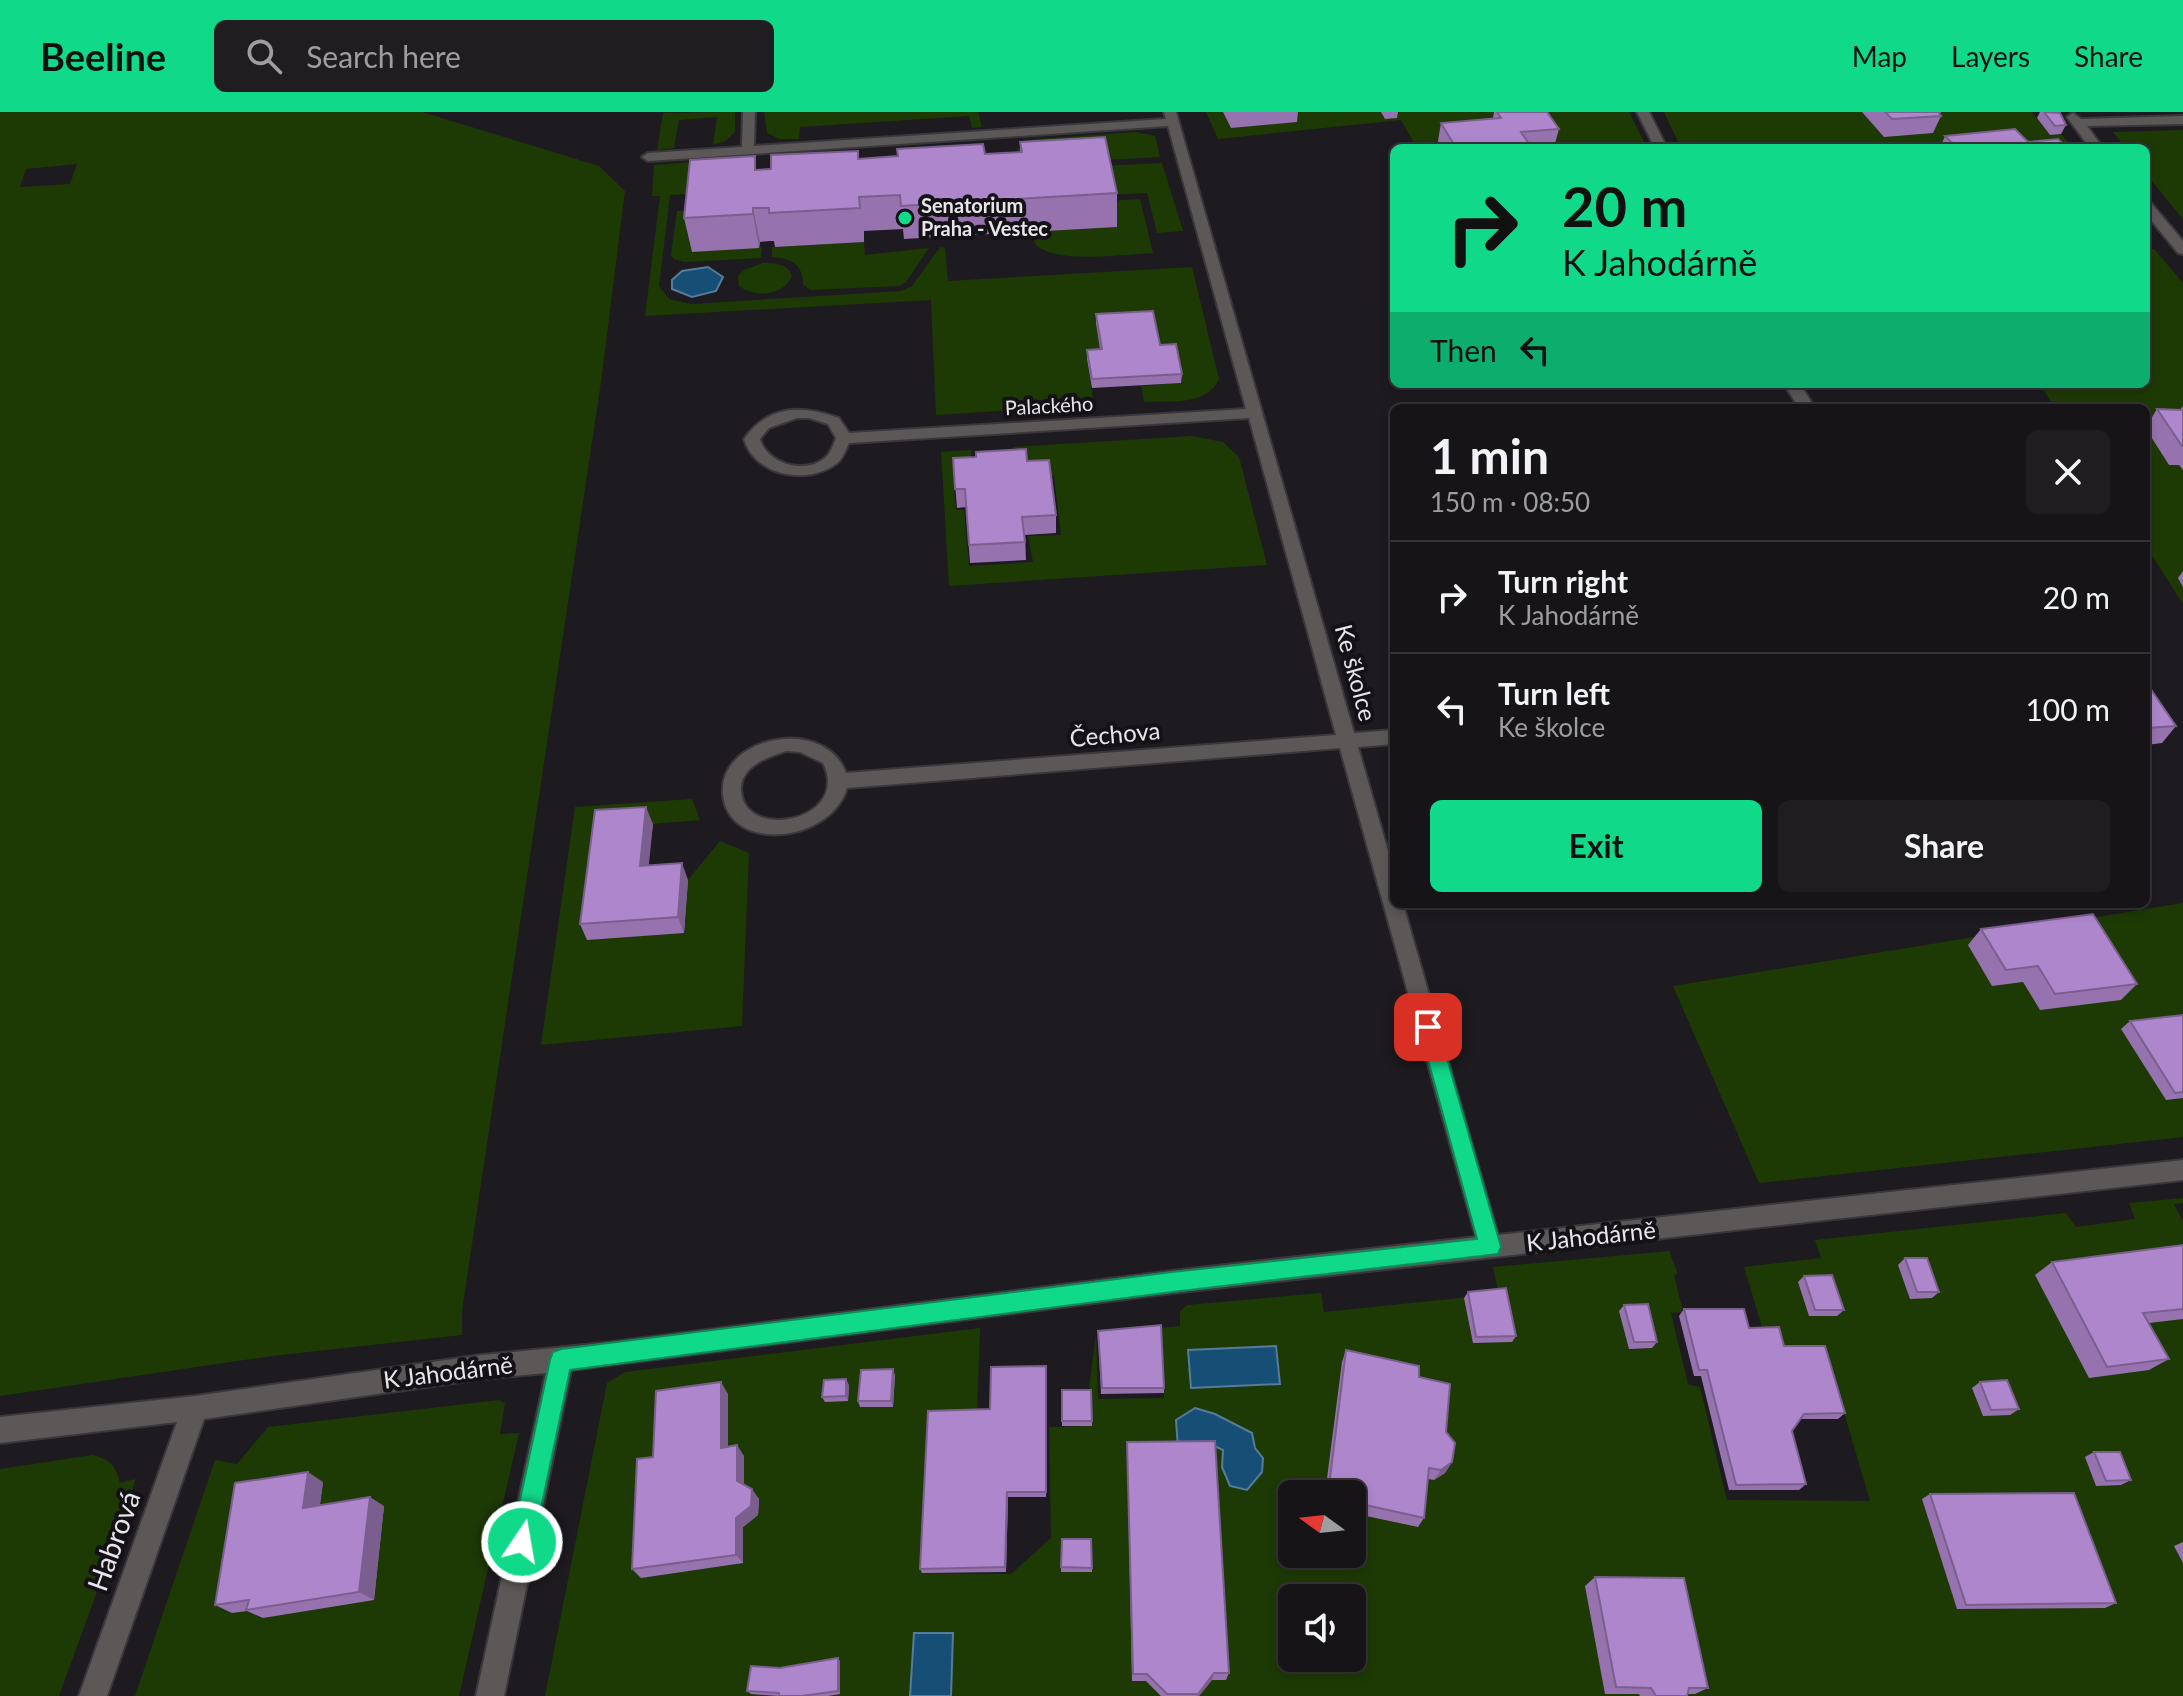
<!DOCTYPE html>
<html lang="en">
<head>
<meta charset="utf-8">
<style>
	:root { --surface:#161417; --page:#1f1d20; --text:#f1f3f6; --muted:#9e9ea1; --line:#353336; --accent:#11d98a }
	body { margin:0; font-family:Lato,sans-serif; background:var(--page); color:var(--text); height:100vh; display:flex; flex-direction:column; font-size:30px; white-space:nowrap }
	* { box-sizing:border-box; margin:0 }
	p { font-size:26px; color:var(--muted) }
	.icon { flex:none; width:44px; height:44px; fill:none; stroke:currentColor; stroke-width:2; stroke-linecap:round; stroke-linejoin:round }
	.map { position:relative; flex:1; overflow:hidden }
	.drawer { position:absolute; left:1390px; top:292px; width:760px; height:504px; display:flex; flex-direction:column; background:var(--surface); border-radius:12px; box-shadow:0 4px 12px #0003,0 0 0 2px var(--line) }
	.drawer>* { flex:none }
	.guide { position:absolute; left:1390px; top:32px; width:760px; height:244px; border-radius:12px; box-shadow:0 4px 12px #0003,0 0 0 2px var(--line); background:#11d98a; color:#111; overflow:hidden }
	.needle { width:52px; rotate:285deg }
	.buttons { position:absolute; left:1278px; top:1368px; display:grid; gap:16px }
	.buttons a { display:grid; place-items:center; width:88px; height:88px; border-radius:12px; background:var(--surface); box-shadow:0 4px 12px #0003,0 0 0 2px var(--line); font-size:40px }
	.pin { position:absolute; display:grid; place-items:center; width:68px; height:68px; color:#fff; margin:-34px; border-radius:16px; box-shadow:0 4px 12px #0006 }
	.me { position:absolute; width:88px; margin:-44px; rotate:12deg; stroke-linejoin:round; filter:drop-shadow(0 0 6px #0008) }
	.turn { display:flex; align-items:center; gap:28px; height:168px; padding:0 40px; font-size:36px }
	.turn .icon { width:104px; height:104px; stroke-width:2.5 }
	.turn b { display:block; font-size:56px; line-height:68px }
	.then { display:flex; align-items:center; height:76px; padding:0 40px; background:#0003; gap:16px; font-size:30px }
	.round { display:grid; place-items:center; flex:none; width:84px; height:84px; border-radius:12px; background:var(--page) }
	.headline { display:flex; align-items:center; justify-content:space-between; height:136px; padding:0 40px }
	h1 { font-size:48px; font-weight:700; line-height:60px }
	.button { display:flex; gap:16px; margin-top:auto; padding:16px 40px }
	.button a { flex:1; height:92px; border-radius:12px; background:var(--accent); color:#111; font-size:32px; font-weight:700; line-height:92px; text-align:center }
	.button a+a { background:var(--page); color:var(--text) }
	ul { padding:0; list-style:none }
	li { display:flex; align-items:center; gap:24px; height:112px; padding:0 40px; border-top:2px solid var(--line) }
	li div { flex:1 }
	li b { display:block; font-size:30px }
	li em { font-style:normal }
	header { display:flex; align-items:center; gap:48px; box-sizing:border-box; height:112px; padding:0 40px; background:var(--accent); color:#111 }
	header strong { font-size:38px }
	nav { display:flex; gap:44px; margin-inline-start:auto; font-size:28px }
	.search { width:560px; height:72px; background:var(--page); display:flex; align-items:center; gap:20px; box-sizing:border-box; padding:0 28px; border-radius:12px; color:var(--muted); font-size:30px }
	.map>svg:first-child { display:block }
	.green { fill:#1d3a05; fill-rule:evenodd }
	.water { fill:#164e75; stroke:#557c98; stroke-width:2 }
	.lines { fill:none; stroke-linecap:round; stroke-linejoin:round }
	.minor-casing { stroke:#39373b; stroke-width:4 }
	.minor { fill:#5b5857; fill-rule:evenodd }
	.wall { fill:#9673af }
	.shaded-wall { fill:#7a5e8e }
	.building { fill:#ae86cb; stroke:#7a5e8e; stroke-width:2 }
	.route { fill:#11d98a; stroke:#0b8d5a; stroke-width:2 }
	.poi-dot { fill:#11d98a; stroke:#141216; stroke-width:3 }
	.labels { text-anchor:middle; stroke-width:8; stroke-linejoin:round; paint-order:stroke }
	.far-poi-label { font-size:20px; font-weight:bold; fill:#e8e6e9; stroke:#141216; text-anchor:start }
	.far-street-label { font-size:20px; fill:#e8e6e9; stroke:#141216 }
	.street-label { font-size:24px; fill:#e8e6e9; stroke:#141216 }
	.near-street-label { font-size:28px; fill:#e8e6e9; stroke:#141216 }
</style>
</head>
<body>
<header>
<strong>Beeline</strong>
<div class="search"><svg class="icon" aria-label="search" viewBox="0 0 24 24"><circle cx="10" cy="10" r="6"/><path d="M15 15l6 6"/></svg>Search here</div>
<nav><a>Map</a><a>Layers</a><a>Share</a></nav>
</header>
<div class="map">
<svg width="2183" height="1584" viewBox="0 0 2183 1584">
	<rect width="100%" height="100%" fill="#1d1b1f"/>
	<g class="green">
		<path d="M0,0H422L599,54L625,79L602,263L462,1199V1223L272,1244L0,1284ZM77,52L70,72L20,75L26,57Z"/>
		<path d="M735,0V20L725,29L713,33L717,5L679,8L674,36L657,38L663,1Z"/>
		<path d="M764,0H978L982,15L972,16L969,4L800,15L799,27H779L767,21Z"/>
		<path d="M1206,0H1629L1647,36H1417L1401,8L1218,27Z"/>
		<path d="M1664,0H2032L2050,23L2061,22L2073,36H1681Z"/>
		<path d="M2183,18V107L2146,62V36H2126L2113,20Z"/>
		<path d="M1135,20L1155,24L1160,45L1020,53L1017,38L1024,31L1035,27Z"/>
		<path d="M693,50L761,78L670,83L659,174L669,187L691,192L901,179L912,174L940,135L945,136L948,169L1192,155L1219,267C1207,294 1169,289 1144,290L1141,274L1181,271L1102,246L1087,247L1094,293L936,303L931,188L645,204L660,84H652L654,53Z"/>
		<path d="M1162,51L1183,119L1157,121L1147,81L1110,83L1020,58Z"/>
		<path d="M1140,87L1153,141C1125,142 1055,153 1035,132L1033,120L1116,115L1111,89Z"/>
		<path d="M695,98L692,140L762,135L761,146L684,150L674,147L671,143L677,99Z"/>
		<path d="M864,130L865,143L929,136L906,170L900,174L810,178L803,172C803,152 791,146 772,145V135Z"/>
		<path d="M2146,137H2154L2183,171V492L2146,434V296H2055L2040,272H2146Z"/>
		<path d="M763,151C775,151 789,152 792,164C784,184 755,186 739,174L738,164L744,158Z"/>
		<path d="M1192,324L1223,330L1239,345L1267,453L949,474L941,340L971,338L973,361L953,363L956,398H964L969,454L1033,450L1028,424L1061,423L1054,364L1032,365L1015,355L1013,335Z"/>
		<path d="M692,687L700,708L603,716L684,821L688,768L720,729L749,741L742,914L541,933L575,695Z"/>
		<path d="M2183,791V1025L1759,1071L1673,874Z"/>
		<path d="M2183,1086V1091L2174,1092L2183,1110V1584H545L607,1271L625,1260L980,1216L977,1303L922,1461L1011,1462L1051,1426L1049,1315L1092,1314L1088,1284L1096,1222L1098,1287L1164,1286L1160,1216L1180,1214V1199L1187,1193L1321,1181L1324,1200L1499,1182L1493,1155L1669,1139L1678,1162L1674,1163L1683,1200L1671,1201L1688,1272L1700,1275L1727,1388L1870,1389L1825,1236L1785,1237L1780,1218H1763L1744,1155L1821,1146L1815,1128L2066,1101L2076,1115L2135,1107L2129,1091ZM1292,1382H1352V1442H1292ZM1292,1486H1352V1546H1292Z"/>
		<path d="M499,1288L505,1291L500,1322L519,1321L459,1584H135L215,1348L237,1352L268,1315Z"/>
		<path d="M93,1343C111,1348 116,1354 120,1371L135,1367L130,1389L59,1584H0V1357Z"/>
	</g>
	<g class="water">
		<path d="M708,155L723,165L716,179L692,185L672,177V168L682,159Z"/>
		<path d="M1276,1234L1280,1272L1191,1276L1188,1238Z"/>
		<path d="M1195,1296L1215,1302L1252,1321L1255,1336L1263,1346L1262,1360L1247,1378L1230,1374L1222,1355L1223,1338L1217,1335L1178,1337L1176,1308Z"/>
		<path d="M914,1521H953L951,1584H910Z"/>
	</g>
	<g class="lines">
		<defs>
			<g id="minor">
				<path d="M743,0H755L754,34L1166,7L1164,0H1176L1354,621L1394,618V632L1358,635L1394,760V792H1403L1498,1123L2183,1048V1068L1172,1181L571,1258L504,1584H476L546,1261L481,1267L204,1307L107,1584H79L177,1310L0,1331V1305L195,1284L481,1243L605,1231L1172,1159L1476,1125L1340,636L847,676C831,731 729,742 723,683C717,624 825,603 846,661L1336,623L1249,306L849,331C846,338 842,348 836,352C806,374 754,363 744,327C769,292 802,293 839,306L849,321L1246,297L1168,14L648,49L642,45L648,41L742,35ZM797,306H809L828,312L836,326C834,331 831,340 827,344C807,364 767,352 760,327L769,316ZM786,639L800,640L823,651C852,710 741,731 741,676C742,653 769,645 786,639Z"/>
				<path d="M1637,0H1649L1667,36H1655Z"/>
				<path d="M2073,1L2081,7L2183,4V12L2087,14L2103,36H2090L2067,5Z"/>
				<path d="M2146,90L2151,91L2183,129V142L2178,141L2146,102Z"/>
				<path d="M1784,272H1800L1815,296H1799Z"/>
			</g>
		</defs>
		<use href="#minor" class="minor-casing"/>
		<use href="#minor" class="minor"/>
	</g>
	<g class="wall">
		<path d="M1223,0H1298L1297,10L1231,16Z"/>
		<path d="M1381,0H1398L1397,6L1385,7Z"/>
		<path d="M1494,0H1547L1559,17L1554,35L1540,36H1442L1438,29L1441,11L1493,6Z"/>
		<path d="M1862,0H1941L1939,3L1941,4L1933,21L1884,25Z"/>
		<path d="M2040,0H2054L2066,13L2061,22L2050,23L2037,6Z"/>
		<path d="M1945,24L2028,30L2068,36H1940Z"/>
		<path d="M1020,30L1117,81V115L904,127L903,117L864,119V130L775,135L774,129H769L760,130L759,136L692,140L684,106L758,58L859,47L1020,40Z"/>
		<path d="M1096,202L1160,233L1182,262L1181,271L1092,276L1087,247V238L1100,237L1096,211Z"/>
		<path d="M2183,294V358L2179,353H2169L2146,317V315L2157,297L2180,298Z"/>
		<path d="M953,346L1027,349L1056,403V421L1025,423L1026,448L970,451L966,395L957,396Z"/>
		<path d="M2183,459V475L2178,466Z"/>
		<path d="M2146,570L2176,614L2162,631L2146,633Z"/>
		<path d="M653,712L648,753L688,768L684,821L587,828L580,812Z"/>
		<path d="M1981,817L2137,872L2121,888L2040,898L2023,870L1992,874L1968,833Z"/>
		<path d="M2183,903V986L2166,988L2121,917L2130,909Z"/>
		<path d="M2183,1133V1207L2149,1211L2169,1247L2149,1258L2089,1266L2035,1163L2052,1150Z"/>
		<path d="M1905,1146L1939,1180L1932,1186L1910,1187L1898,1153Z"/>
		<path d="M1804,1164L1844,1198L1837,1204H1809L1798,1170Z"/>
		<path d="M1468,1180L1516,1224L1512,1230L1473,1231L1464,1186Z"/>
		<path d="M1624,1193L1657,1230L1652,1236L1629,1237L1619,1199Z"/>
		<path d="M1684,1197L1749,1216L1784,1234L1845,1301L1838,1307H1800L1792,1319L1806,1372L1799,1378H1729L1701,1264H1694L1679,1204Z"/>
		<path d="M1098,1219L1164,1276V1281L1101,1282Z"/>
		<path d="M1346,1238L1419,1265L1446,1320L1452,1350L1445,1361L1434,1368L1428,1367L1424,1406L1418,1415L1352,1401V1382H1325L1342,1250Z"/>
		<path d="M1046,1254V1385H1008L1006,1460L922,1461L920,1457L990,1297Z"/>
		<path d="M895,1263L893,1295H860L858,1289Z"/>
		<path d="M1980,1270L2019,1297L2010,1303L1983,1304L1972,1276Z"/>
		<path d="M849,1273L848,1289L825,1290L822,1285Z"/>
		<path d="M1062,1278H1091L1092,1314H1062Z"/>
		<path d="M728,1282V1335L744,1344V1372L759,1387L758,1403L743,1415V1451L641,1466L632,1457L653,1345Z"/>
		<path d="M1127,1330L1229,1561L1226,1568H1212L1199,1584H1161L1146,1569H1132Z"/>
		<path d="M2094,1340L2131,1368L2121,1373L2096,1374L2085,1345Z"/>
		<path d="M323,1370L320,1393L384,1394L374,1488L263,1506L247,1499L232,1501L215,1493Z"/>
		<path d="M1930,1382L2116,1491L2105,1496L1957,1497L1922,1387Z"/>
		<path d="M1062,1427H1091L1092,1460H1061Z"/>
		<path d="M2183,1430V1451L2174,1434Z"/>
		<path d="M1595,1465L1708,1576L1695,1582H1688L1687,1584H1640L1639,1582H1605L1585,1474Z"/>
		<path d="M840,1549V1582L828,1584H779L751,1582L747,1579L780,1556Z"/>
	</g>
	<g class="shaded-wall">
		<path d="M753,96L760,130L759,136L753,102Z"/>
		<path d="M646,695L653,712L647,771L640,754Z"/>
		<path d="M682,751L688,768L684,821L678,805Z"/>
		<path d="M893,1257L895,1263L893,1295L891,1289Z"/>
		<path d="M846,1267L849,1273L848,1289L846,1284Z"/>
		<path d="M721,1270L728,1282V1346L721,1336Z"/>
		<path d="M737,1333L744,1344V1379L737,1369Z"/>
		<path d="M1452,1350L1445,1361L1434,1368L1441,1358Z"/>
		<path d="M308,1360L323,1370L318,1405L303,1396Z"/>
		<path d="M752,1377L759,1387L758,1403L743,1415V1451L736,1443V1406Z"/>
		<path d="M1007,1380L1008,1385L1006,1460L1005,1455Z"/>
		<path d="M370,1385L384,1394L374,1488L359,1480Z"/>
		<path d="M838,1546L840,1549V1582L838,1579Z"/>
		<path d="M1214,1561L1212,1568L1199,1584H1197Z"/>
	</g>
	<g class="building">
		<path d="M1497,0H1547L1559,17L1521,20L1532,36H1456L1441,11L1501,6Z"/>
		<path d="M1885,0H1938L1941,4L1892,7Z"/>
		<path d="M2044,0L2060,1L2066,13L2055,14Z"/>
		<path d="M2015,17L2028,30L2058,27L2068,36H1957L1945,24Z"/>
		<path d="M1105,25L1117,81L901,94L900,83L859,85L860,96L769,101V96H753V102L684,106L690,48L755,44V58L771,57V43L858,39V47L898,44L897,37L983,32L985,42L1022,40L1020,30Z"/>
		<path d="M1153,199L1160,233L1176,232L1182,262L1092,267L1087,238L1102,237L1096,202Z"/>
		<path d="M2157,297L2183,298V334H2182Z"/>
		<path d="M1026,337L1027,349L1049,348L1056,403L1022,405L1025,430L969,433L965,377H955L953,346L976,345V340Z"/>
		<path d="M2146,570L2176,614L2146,616Z"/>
		<path d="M646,695L640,754L682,751L678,805L580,812L595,698Z"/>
		<path d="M2093,802L2137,872L2055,882L2038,854L2006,858L1981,817Z"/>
		<path d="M2183,903V980L2175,981L2130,909Z"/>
		<path d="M2183,1133V1197L2143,1201L2169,1247L2107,1255L2052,1150Z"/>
		<path d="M1905,1146H1927L1939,1180H1917Z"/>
		<path d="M1832,1163L1844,1198H1815L1804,1164Z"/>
		<path d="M1506,1176L1516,1224L1476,1225L1468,1180Z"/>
		<path d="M1648,1192L1657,1230H1634L1624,1193Z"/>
		<path d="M1684,1197H1744L1749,1216L1779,1215L1784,1234H1825L1845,1301L1804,1302L1792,1319L1806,1372L1736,1373L1707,1258H1699Z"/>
		<path d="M1161,1213L1164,1276H1102L1098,1219Z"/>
		<path d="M1346,1238L1419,1254V1265L1450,1272L1446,1320L1455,1331L1452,1350L1441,1358L1429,1356L1424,1406L1352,1390V1382H1328Z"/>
		<path d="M1046,1254V1380H1007L1005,1455L920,1457L928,1299L990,1297L991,1255Z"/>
		<path d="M893,1257L891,1289H858L861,1258Z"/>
		<path d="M846,1267V1284L822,1285L824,1268Z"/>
		<path d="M2007,1268L2019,1297L1991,1298L1980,1270Z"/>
		<path d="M721,1270V1336L737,1333V1369L752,1377L751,1394L736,1406V1443L632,1457L637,1347L653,1345L656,1279Z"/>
		<path d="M1062,1278H1091L1092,1309H1062Z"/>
		<path d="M1215,1329L1229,1561H1214L1198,1582H1167L1147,1562H1133L1127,1330Z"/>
		<path d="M2094,1340H2120L2131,1368L2106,1369Z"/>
		<path d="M308,1360L303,1396L370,1385L359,1480L246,1498L249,1488L215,1493L235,1371Z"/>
		<path d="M2074,1381L2116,1491L1966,1493L1930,1382Z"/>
		<path d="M1062,1427H1091L1092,1456L1061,1455Z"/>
		<path d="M1595,1465L1684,1466L1708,1576H1689L1687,1584H1656L1651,1576L1616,1575Z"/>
		<path d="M838,1546V1579L802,1584H779V1581L747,1579L751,1554L780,1556Z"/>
	</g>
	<path class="route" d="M1428,907L1435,909L1438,915L1501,1135L1498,1142L1172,1180L570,1258L534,1430L531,1438L522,1442L514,1438L511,1430L550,1248L553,1240L561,1237L1172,1160L1477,1127L1419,915L1422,909Z"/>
	<circle class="poi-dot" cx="905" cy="106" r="8"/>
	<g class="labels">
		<g class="far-poi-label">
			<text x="921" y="101">Senatorium<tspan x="921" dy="23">Praha - Vestec</tspan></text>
		</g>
		<g class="far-street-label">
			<text transform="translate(1049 294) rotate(-3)" y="7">Palackého</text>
		</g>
		<g class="street-label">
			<text transform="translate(1355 561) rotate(75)" y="8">Ke školce</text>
			<text transform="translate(1115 623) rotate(-5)" y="8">Čechova</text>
			<text transform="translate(1591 1125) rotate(-6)" y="8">K Jahodárně</text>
			<text transform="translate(448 1261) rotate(-7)" y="8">K Jahodárně</text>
		</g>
		<g class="near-street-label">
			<text transform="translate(114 1429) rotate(-70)" y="10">Habrová</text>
		</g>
	</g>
</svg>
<div class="buttons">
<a><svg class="needle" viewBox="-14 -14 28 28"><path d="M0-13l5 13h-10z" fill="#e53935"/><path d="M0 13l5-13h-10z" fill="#9e9ea1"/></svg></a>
<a><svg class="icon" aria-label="sound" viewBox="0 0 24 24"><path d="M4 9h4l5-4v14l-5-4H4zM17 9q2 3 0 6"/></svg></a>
</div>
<div class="pin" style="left:1428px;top:915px;background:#d93025"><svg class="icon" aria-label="arrive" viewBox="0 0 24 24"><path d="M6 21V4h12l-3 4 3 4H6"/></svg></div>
<svg class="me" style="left:522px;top:1430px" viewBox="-20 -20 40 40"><circle r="17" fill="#11d98a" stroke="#fff" stroke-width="3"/><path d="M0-11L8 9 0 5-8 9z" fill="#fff"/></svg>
<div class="guide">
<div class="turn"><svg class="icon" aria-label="right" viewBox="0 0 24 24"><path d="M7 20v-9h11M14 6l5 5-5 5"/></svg><div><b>20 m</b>K Jahodárně</div></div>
<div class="then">Then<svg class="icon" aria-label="left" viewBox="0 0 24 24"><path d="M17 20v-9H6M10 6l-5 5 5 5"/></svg></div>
</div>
<section class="drawer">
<div class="headline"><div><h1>1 min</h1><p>150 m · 08:50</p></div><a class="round"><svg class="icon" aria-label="close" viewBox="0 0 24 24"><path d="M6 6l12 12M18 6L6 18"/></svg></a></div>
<ul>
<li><svg class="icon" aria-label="right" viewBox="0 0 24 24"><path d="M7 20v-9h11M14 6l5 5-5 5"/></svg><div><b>Turn right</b><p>K Jahodárně</p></div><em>20 m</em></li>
<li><svg class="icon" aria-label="left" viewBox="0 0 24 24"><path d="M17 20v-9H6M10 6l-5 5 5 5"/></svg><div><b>Turn left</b><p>Ke školce</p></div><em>100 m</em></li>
</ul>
<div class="button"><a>Exit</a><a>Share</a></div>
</section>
</div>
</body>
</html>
